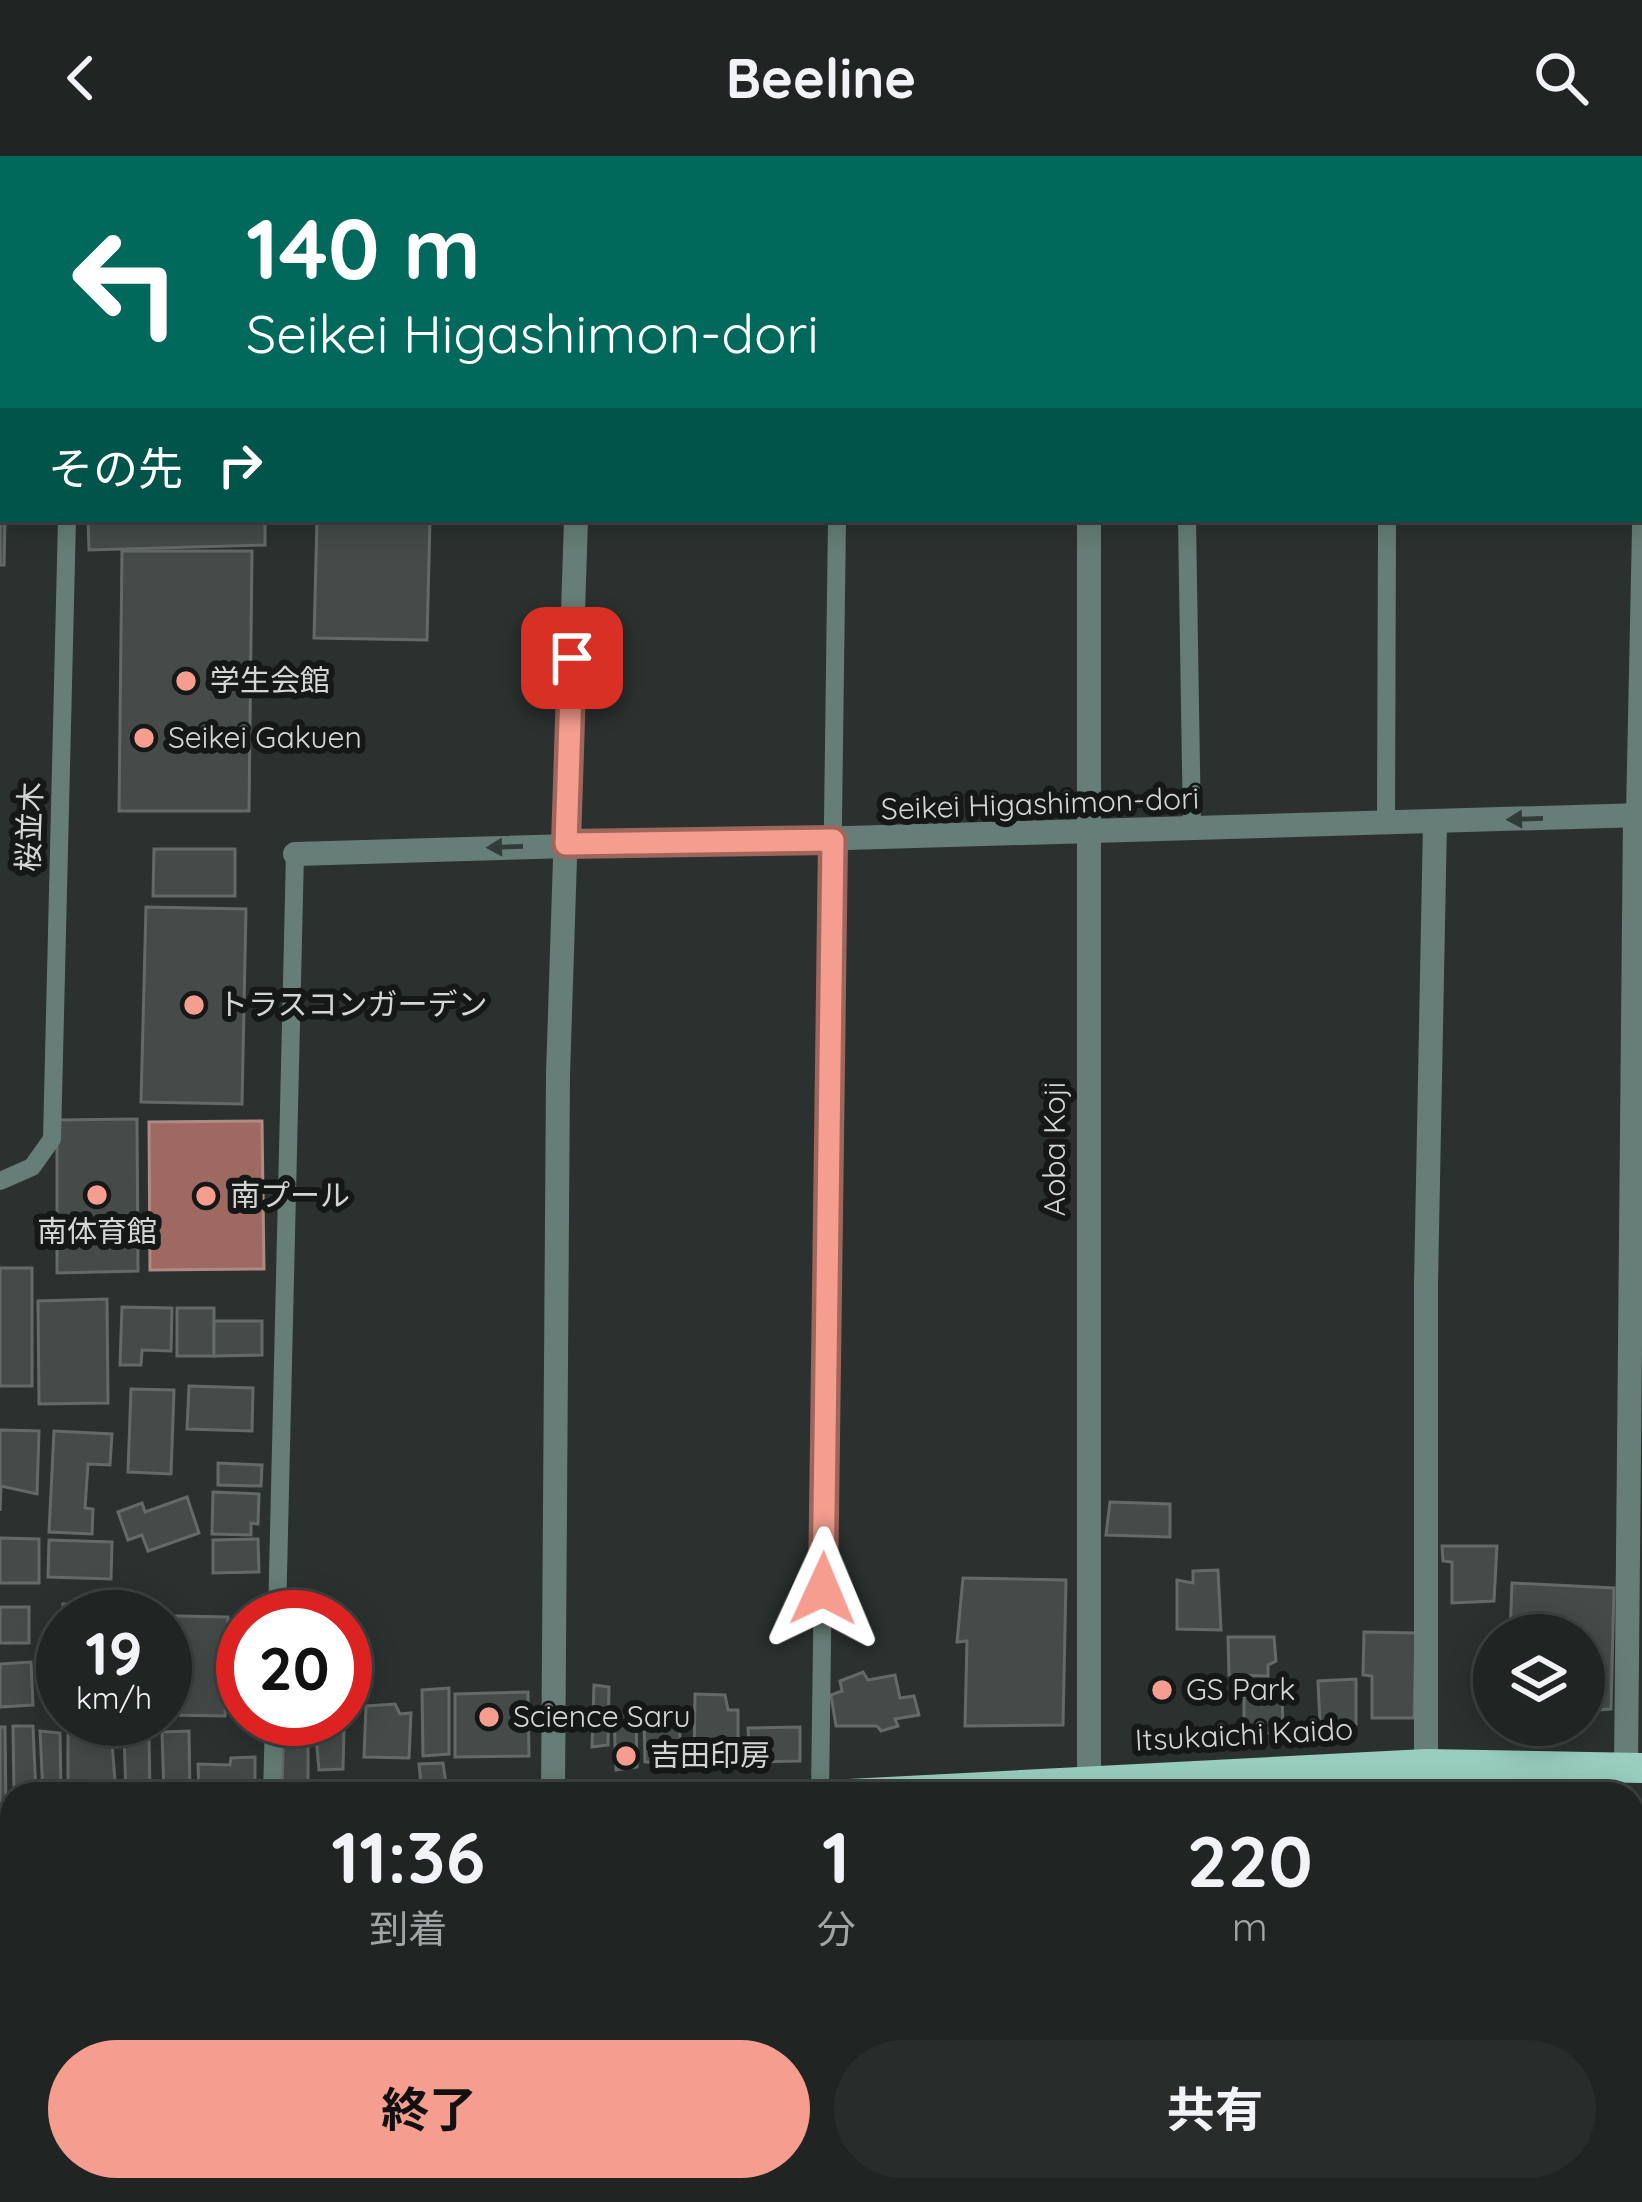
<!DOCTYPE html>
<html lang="ja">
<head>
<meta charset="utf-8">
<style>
	:root { --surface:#202523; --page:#282d2b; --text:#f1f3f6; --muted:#a2a5a6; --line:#3d4241; --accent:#f59d8e }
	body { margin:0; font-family:Quicksand,"Noto Sans JP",sans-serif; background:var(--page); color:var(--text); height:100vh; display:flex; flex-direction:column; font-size:45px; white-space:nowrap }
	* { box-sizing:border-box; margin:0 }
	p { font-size:39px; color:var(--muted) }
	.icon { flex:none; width:66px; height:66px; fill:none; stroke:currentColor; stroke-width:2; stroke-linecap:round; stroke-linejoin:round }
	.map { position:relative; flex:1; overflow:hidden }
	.drawer { position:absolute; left:0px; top:1626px; width:1644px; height:420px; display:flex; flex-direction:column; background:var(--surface); border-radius:36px 36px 0 0; box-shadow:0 6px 30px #0003,0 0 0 3px var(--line) }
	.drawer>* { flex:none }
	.top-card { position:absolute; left:0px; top:0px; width:1644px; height:366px; box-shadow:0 6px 30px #0003,0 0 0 3px var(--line); background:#00695c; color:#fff; overflow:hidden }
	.controls { position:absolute; left:1473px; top:1458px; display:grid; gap:24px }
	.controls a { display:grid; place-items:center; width:132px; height:132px; border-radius:50%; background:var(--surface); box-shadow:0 6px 30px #0003,0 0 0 3px var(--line); font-size:60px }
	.speed { position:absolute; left:36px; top:1434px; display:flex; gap:24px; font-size:60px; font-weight:700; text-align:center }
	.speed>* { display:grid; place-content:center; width:156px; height:156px; border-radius:50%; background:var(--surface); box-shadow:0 6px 30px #0003,0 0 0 3px var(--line); line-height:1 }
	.speed small { font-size:30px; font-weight:400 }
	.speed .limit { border:18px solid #d22; background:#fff; color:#111 }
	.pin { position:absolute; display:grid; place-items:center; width:102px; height:102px; color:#fff; margin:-51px; border-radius:24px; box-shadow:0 6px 18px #0006 }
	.me { position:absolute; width:132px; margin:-66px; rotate:1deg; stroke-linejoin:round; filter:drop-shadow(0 0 9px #0008) }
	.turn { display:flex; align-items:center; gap:42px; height:252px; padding:0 48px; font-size:54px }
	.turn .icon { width:156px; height:156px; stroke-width:2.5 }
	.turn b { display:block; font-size:84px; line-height:102px }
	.then { display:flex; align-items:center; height:114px; padding:0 48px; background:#0003; gap:24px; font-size:45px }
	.eta { display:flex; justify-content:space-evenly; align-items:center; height:204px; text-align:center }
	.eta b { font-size:72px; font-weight:700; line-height:84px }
	.primary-button { display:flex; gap:24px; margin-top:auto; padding:24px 48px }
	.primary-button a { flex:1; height:138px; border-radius:72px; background:var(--accent); color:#111; font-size:48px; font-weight:700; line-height:138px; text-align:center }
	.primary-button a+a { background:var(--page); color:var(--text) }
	header { display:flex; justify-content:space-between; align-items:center; height:156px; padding:0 48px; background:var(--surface); font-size:54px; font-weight:700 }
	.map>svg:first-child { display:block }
	.green { fill:#774a42 }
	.water { fill:#9e6960; stroke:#ae8a83; stroke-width:3 }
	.building { fill:#444b49; stroke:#636a68; stroke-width:3 }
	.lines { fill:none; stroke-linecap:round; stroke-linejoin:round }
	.service { stroke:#667e77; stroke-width:18 }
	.minor { stroke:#667e77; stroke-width:24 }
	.primary { stroke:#99cebe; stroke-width:30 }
	.oneway { fill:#313c39 }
	.route-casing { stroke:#9f665c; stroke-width:30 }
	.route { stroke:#f59d8e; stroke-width:21 }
	.poi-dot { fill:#f59d8e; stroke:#151817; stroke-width:4.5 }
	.labels { text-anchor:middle; stroke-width:12; stroke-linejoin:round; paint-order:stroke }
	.poi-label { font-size:30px; fill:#d2d7d5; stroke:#151817; text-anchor:start }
	.street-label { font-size:30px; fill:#d2d7d5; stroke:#151817 }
</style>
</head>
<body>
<header><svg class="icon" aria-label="back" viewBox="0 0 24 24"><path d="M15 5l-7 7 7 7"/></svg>Beeline<svg class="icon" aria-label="search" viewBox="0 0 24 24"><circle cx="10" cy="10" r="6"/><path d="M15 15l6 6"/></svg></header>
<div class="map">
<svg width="1642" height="2046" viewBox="0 0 1642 2046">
	<rect width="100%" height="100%" fill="#2b312f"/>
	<rect class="green" x="258" y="2034" width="401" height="12"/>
	<path class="water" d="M262,965L264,1113L150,1114L149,966Z"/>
	<g class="building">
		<path d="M0,76L5,363L4,409H0Z"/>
		<path d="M88,363H265V389L89,394Z"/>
		<path d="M317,363H430L427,484L314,482Z"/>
		<path d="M122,395H252L249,655H119Z"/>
		<path d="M154,693H235V740H153Z"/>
		<path d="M146,751L246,753L242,948L141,946Z"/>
		<path d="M137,963L138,1115L57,1117V964Z"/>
		<rect x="0" y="1112" width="32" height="118"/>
		<path d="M107,1143L108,1247L39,1248L38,1145Z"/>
		<path d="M122,1151L172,1152L171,1195L142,1194L141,1209H120Z"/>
		<rect x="177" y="1152" width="37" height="48"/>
		<path d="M214,1165H262V1199L214,1200Z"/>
		<path d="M189,1230L253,1232L252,1275L187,1273Z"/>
		<path d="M131,1233L174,1234L171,1318L128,1316Z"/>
		<path d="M0,1274L39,1275L37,1338L1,1330L0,1355Z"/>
		<path d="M54,1275L112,1278L110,1309L88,1308L85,1352L93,1353L92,1378L49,1376Z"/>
		<path d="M218,1307L262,1309L261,1330L218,1329Z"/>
		<path d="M213,1336L259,1338L258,1368L251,1367V1379L212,1378Z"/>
		<path d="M187,1341L199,1377L148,1395L142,1379L128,1384L118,1356L142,1347L145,1356Z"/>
		<path d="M1110,1346L1170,1348V1381L1106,1379Z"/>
		<path d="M0,1382L39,1383V1427H0Z"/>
		<path d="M258,1383L259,1416L213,1417V1384Z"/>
		<path d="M49,1384L112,1386L111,1423L48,1421Z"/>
		<path d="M1442,1390H1497L1494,1445L1452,1447V1406L1443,1405Z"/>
		<path d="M1218,1414L1221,1474L1177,1473V1424L1193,1427V1415Z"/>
		<path d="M963,1422L1066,1424L1063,1569L965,1570L967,1485L957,1486Z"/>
		<path d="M1512,1427L1614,1432L1611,1553L1599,1554L1598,1545H1584V1479H1510Z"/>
		<path d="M63,1448H114V1461H63V1478Z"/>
		<rect x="0" y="1451" width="29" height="36"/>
		<path d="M131,1459L228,1461L225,1560L165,1559V1461Z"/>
		<path d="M1364,1476L1416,1477L1414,1562H1372V1520L1363,1519Z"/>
		<path d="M1228,1481H1274L1276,1505L1268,1509V1520L1229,1519Z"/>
		<path d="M31,1506L33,1549L0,1551V1508Z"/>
		<rect x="51" y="1509" width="12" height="34"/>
		<path d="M863,1516L868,1524L895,1519L900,1542L914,1540L919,1559L895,1563L898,1570L881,1575L877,1570H836L831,1539L842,1535L840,1525Z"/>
		<path d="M1356,1523V1568H1320L1318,1525Z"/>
		<path d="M594,1529L609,1531L608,1589L592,1591Z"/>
		<path d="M449,1532V1598L423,1600L422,1534Z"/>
		<path d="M1282,1533L1283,1577L1244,1578V1536Z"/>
		<path d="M528,1536L529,1600L455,1601V1538Z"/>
		<path d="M695,1538L725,1539L728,1554H738V1583L727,1587L724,1610L694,1611Z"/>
		<path d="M395,1548L400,1558L411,1557L409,1602L364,1601L366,1550Z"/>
		<path d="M679,1558L681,1606H645L644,1560Z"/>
		<path d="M614,1559H636L637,1611L616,1614Z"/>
		<path d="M284,1563H308V1634L282,1632Z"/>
		<path d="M13,1570H33L36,1638H14Z"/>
		<path d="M315,1570L344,1571L343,1613L319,1614Z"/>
		<path d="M0,1571H5L6,1656H0Z"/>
		<path d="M800,1571V1605L750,1606L748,1572Z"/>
		<path d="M111,1573L116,1638H68V1578Z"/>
		<path d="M40,1575L60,1577L61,1638H43Z"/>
		<path d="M189,1575L190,1638H164L162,1576Z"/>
		<path d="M149,1577L150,1638H126L124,1578Z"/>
		<path d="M255,1601V1638L199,1636L198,1608L230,1609L231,1602Z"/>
		<path d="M443,1607L446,1627L421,1628L419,1608Z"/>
		<path d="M1632,1648H1641L1640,1714L1632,1715Z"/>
		<path d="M12,1723V1782L0,1783V1724Z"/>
		<path d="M1632,1958H1638L1637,2017H1632Z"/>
		<rect x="685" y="2034" width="115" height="12"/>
		<path d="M1096,2034H1203L1202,2046H1096Z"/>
	</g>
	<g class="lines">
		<g class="service">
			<path d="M75,3V0"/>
			<path d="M842,3V0"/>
			<path d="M1189,3V0"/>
			<path d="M1389,3V0"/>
			<path d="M1187,363L1192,673"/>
			<path d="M1635,659L1642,324"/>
			<path d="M1386,667L1387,363"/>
			<path d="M0,1025L32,1011L52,983L67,363"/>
			<path d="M277,1461L295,698"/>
			<path d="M272,1638L274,1563"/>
			<path d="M820,1638L837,363"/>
			<path d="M815,2034V2046"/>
		</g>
		<g class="minor">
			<path d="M583,3V0"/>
			<path d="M1091,3V0"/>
			<path d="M1089,363V1622"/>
			<path d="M295,698L1642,659"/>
			<path d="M1426,1608V1128L1435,666"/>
			<path d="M1626,1611L1635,659"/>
			<path d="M553,1638L558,919L576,363"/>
			<path d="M1524,1638L1525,1608"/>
			<path d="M146,2046L228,2041"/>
			<path d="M954,2046L955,2034"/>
			<path d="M1238,2046V2034"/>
			<path d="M1513,2046L1514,2034"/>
		</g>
		<g class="primary">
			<path d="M849,1638L1426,1608L1642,1612"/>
			<path d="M0,1689H12"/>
		</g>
	</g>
	<defs><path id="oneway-solid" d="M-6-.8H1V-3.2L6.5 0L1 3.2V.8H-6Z" transform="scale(3)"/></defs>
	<g class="oneway">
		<use href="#oneway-solid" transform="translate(1525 663) rotate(178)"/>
		<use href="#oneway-solid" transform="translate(505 691) rotate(178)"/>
	</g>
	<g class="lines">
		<defs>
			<path id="route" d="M572,502L566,688L833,684L823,1433"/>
		</defs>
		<use href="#route" class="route-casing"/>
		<use href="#route" class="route"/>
	</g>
	<g class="poi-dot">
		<circle cx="186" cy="525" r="12"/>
		<circle cx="144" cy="582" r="12"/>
		<circle cx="194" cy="849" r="12"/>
		<circle cx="97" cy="1039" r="12"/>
		<circle cx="206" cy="1040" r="12"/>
		<circle cx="1162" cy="1534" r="12"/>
		<circle cx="489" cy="1561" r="12"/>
		<circle cx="626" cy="1600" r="12"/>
	</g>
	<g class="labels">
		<g class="poi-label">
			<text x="210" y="535">学生会館</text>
			<text x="168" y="592">Seikei Gakuen</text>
			<text x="218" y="859">トラスコンガーデン</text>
			<text x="230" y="1050">南プール</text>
			<text x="97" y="1086" text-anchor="middle">南体育館</text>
			<text x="1186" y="1544">GS Park</text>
			<text x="513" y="1571">Science Saru</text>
			<text x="650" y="1610">吉田印房</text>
		</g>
		<g class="street-label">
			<text transform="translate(1040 648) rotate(-2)" y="10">Seikei Higashimon-dori</text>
			<text transform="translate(30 671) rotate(-88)" y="10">桜並木</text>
			<text transform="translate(1055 993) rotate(-90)" y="10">Aoba Koji</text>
			<text transform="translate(1244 1579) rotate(-3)" y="10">Itsukaichi Kaido</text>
		</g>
	</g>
</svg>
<div class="controls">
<a><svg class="icon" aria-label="layers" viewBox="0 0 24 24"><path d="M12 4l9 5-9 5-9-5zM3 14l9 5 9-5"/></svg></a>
</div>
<div class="speed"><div>19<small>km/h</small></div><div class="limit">20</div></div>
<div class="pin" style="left:572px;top:502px;background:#d93025"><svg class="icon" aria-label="arrive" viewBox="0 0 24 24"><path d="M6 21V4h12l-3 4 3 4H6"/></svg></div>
<svg class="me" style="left:823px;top:1433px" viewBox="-20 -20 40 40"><path d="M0-17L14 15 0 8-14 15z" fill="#f59d8e" stroke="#fff" stroke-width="4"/></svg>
<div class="top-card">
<div class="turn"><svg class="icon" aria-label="left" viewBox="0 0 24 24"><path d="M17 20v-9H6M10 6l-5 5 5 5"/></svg><div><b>140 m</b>Seikei Higashimon-dori</div></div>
<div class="then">その先<svg class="icon" aria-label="right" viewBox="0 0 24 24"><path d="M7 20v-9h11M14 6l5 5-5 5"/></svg></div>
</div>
<section class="drawer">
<div class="eta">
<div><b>11:36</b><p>到着</p></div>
<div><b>1</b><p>分</p></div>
<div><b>220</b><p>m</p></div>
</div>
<div class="primary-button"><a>終了</a><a>共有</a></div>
</section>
</div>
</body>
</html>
